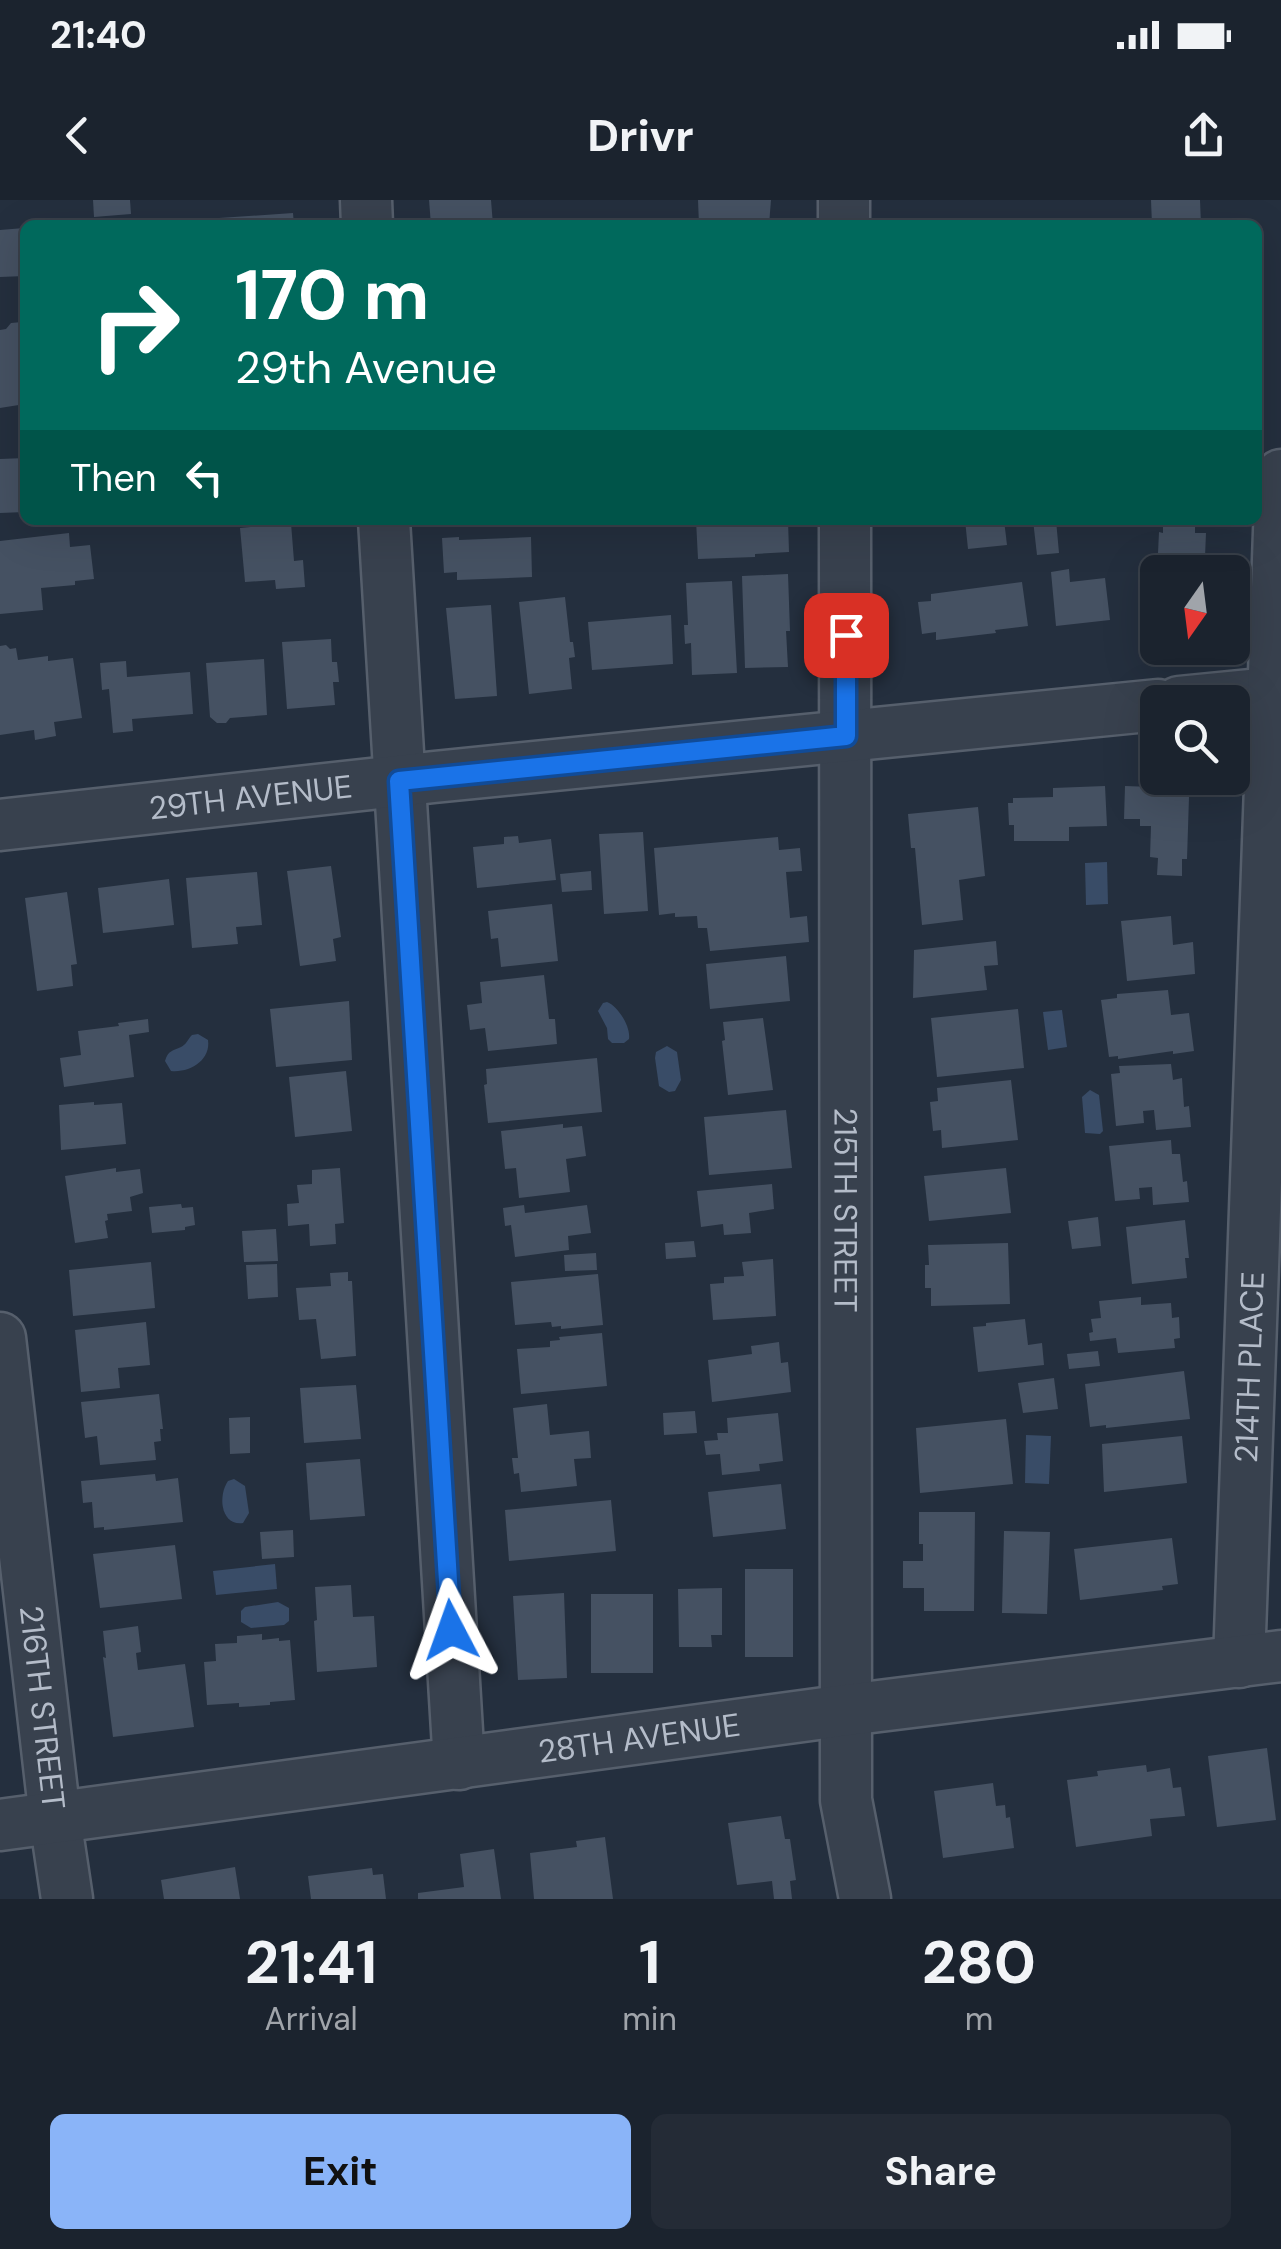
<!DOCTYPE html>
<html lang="en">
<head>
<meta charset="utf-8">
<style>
	:root { --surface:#1b232e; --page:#242b36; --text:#f1f3f6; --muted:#a0a4aa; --line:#39404a; --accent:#8ab4f8 }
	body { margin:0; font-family:"DM Sans",sans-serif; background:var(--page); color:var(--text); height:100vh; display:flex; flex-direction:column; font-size:38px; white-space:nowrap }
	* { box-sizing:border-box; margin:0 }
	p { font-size:32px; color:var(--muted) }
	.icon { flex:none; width:55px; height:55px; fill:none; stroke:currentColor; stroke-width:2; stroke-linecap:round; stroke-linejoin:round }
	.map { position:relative; height:1699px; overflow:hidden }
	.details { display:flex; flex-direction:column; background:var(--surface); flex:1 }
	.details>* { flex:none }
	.guide { position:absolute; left:20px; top:20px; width:1242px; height:305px; border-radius:15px; box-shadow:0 10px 40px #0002,0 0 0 2px var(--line); background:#00695c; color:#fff; overflow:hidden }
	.needle { width:65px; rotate:194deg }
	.controls { position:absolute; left:1140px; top:355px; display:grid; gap:20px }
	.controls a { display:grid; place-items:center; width:110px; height:110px; border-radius:15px; background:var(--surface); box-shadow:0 10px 40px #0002,0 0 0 2px var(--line); font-size:50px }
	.pin { position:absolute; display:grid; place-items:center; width:85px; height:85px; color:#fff; margin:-42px; border-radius:20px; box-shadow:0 5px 15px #0006 }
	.me { position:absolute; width:110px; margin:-55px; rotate:356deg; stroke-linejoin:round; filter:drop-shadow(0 0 8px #0008) }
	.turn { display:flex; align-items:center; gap:35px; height:210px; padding:0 50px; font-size:45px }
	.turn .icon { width:130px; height:130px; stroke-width:2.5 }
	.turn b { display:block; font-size:70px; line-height:85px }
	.then { display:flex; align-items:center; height:95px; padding:0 50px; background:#0003; gap:20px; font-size:38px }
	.eta { display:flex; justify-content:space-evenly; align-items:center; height:170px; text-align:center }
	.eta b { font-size:60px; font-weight:700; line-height:70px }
	.primary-button { display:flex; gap:20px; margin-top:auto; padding:20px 50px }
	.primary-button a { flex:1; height:115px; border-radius:15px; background:var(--accent); color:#111; font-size:40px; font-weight:700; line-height:115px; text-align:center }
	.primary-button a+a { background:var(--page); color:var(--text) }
	.status { display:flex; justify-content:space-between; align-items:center; height:70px; padding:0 50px; background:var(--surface); direction:ltr }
	.status svg { height:28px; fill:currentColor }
	header { display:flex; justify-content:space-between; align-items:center; height:130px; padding:0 50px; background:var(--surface); font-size:45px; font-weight:700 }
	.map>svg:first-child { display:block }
	.water { fill:#394c67 }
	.building { fill:#455162 }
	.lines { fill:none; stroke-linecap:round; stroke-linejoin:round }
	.minor-casing { stroke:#565f6c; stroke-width:55 }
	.minor { stroke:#38414e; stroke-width:50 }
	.route-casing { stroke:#114b97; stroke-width:25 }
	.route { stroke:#1a73e8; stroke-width:18 }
	.labels { text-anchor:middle; stroke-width:9; stroke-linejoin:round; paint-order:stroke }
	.street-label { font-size:32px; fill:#b4bcc9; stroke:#1d2633 }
</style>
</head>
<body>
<div class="status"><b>21:40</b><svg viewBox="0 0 49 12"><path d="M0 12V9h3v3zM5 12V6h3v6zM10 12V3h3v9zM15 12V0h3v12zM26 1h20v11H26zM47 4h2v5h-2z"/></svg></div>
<header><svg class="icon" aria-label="back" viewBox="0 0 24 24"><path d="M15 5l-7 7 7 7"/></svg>Drivr<svg class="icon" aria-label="share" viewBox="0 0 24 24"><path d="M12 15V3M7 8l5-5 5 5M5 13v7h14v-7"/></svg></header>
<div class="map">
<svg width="1281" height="1699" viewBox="0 0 1281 1699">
	<rect width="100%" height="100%" fill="#242f3e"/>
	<g class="water">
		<path d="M1107,662L1108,704L1086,705L1085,663Z"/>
		<path d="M607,802C618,806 631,827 629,839L624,843H612L608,839L607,828L598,811L603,803Z"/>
		<path d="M1062,810L1067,847L1048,850L1043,812Z"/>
		<path d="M198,834L208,840C211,860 190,873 171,871L165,861C168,850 173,851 181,847C186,845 188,839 192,835Z"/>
		<path d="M667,846L677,852L681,880L675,891L669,892L659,886L655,858L656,852Z"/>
		<path d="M1090,890L1099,895L1103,931L1100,934L1085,933L1082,897Z"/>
		<path d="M1026,1235L1051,1236L1049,1284L1025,1283Z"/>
		<path d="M234,1279L245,1286L249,1313L243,1323C220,1326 218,1295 228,1281Z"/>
		<path d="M275,1364L277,1389L216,1395L213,1371Z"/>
		<path d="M278,1402L289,1408V1421L284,1425L251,1428L241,1422V1411L245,1407Z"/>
	</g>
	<g class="building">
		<path d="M93,0H130L131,14L94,17Z"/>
		<path d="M429,0H491L493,25H431Z"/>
		<path d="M698,0H771L769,25H699Z"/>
		<path d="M1151,0H1200L1201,25H1152Z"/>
		<path d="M293,13L294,25H204V19Z"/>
		<path d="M24,28L25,76L0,77V30Z"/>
		<path d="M22,122L25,123V204L0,208V130L6,129L11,123Z"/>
		<path d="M25,258V312L0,313V259Z"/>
		<path d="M448,320H540V324L448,327Z"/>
		<path d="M696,320H788L789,352L755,354V357L698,359Z"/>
		<path d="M965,320H1004L1007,345L968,349Z"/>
		<path d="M1033,320H1056L1059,353L1037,355Z"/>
		<path d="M1163,320H1195V333H1206L1205,357H1198V372H1157L1154,369V359L1158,353L1159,332L1163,333Z"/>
		<path d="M291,323L294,361L303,360L305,387L276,389L275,380L245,382L240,328Z"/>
		<path d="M69,333L70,347L90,345L94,379L75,381V385L41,388L43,410L0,414V341Z"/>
		<path d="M459,337V340L531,337L532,377L457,380V372L444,373L442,338Z"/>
		<path d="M1069,369L1070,382L1105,378L1110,420L1056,426L1051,372Z"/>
		<path d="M788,374L790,431H786L788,467L745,468L742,376Z"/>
		<path d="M732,381L737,473L692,475L691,443L685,444L684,425H688L686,383Z"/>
		<path d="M1022,382L1028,426L995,430L996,433L936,440V432L922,434L918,402L931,401V394Z"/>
		<path d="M565,397L570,442H573L575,457L569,458L572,489L529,494L519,402Z"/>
		<path d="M491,405L497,496L455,499L446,408Z"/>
		<path d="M671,415L673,464L592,470L588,422Z"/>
		<path d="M331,439L332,462H337L339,482H333L335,505L287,509L282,442Z"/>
		<path d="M6,445L10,449L16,448L18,460L48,456V461L73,458L82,518L54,522L56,536L35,540L34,530L0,535V446Z"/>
		<path d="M264,459L267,515L230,518L226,523H217L210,517L206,463Z"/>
		<path d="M126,461L127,477L190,472L193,514L132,519L133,531L113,533L109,489L102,490L100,463Z"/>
		<path d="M1105,586L1107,626L1069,627V641H1014V625H1009L1008,603H1013V598L1053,597V588Z"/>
		<path d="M1125,586L1153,587L1152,592H1157V596L1189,597L1187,659H1182V676L1157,675L1158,658L1150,657L1151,626H1140V619H1124Z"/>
		<path d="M978,607L985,676L959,680L963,720L922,725L915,648H911L908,614Z"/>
		<path d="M643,632L648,711L604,714L599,634Z"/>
		<path d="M518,636L519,643L551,639L556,680L477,688L473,647L504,644V637Z"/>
		<path d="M778,637L779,650L800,648L802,671L786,672L790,718L807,716L809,742L710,751L707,728H698L697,716L675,717V713L659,715L654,648Z"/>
		<path d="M331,666L341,737L333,739L336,761L300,766L287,671Z"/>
		<path d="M591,671L592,690L562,692L560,674Z"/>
		<path d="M257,672L262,725L236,727L238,744L192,748L186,678Z"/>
		<path d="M169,679L174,725L103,733L98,688Z"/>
		<path d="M67,692L77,764L71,765L73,786L37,791L25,698Z"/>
		<path d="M552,704L558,761L501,767L498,738L491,739L488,711Z"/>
		<path d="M1171,716L1173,745L1193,742L1195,774L1127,781L1121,721Z"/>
		<path d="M996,741L998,765L984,766L987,790L913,798L914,750Z"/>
		<path d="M786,756L790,801L710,809L706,764Z"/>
		<path d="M544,775L549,819H555L557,844L488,851L485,828L470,830L467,805L482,803L480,782Z"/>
		<path d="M1168,790L1171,815L1189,813L1194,851L1173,854V851L1118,859V856L1109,857L1101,800L1117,798V794Z"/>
		<path d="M349,801L352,860L276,867L270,809Z"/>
		<path d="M1018,809L1024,868L937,877L931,818Z"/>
		<path d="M763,818L773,890L728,895L722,841L725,840L723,822Z"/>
		<path d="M148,819L149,832L129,835L134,877L64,887L60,858L81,855L78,831L119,826L118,823Z"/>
		<path d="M597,858L602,912L488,923L484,885L487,884L486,869Z"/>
		<path d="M1171,864L1173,880L1182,878L1184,907L1189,906L1191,927L1156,930L1154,910L1143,911L1144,923L1116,926L1111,874L1120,873L1119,866Z"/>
		<path d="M346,871L352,931L295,937L289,877Z"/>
		<path d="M1011,880L1018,940L942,948L941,930L933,931L930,902L938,901L937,888Z"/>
		<path d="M94,902V905L122,903L126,944L61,950L59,905Z"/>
		<path d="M786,910L792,968L709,975L704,917Z"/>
		<path d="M563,924V928L582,926L586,956L566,959L570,992L519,998L516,968L505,969L501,931Z"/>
		<path d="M1171,940L1172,954H1180L1183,982L1187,981L1189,1002L1153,1005L1152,987L1139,988L1140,999L1115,1001L1109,946Z"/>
		<path d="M116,968V972L140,969L143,993L130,997L132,1011L107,1014L108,1020L105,1021L108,1038L75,1043L65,976Z"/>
		<path d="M340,968L344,1023L335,1024L336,1044L310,1046L309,1024L288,1026L287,1004L299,1003L297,985L312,984V970Z"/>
		<path d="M1006,968L1011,1013L929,1021L924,976Z"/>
		<path d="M772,984L774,1009L749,1013L751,1033L724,1035L723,1024L701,1027L697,991Z"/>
		<path d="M181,1004L182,1008L193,1007L195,1025L185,1027V1030L152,1033L149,1007Z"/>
		<path d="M524,1005L525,1013L587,1005L591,1033L568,1036L569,1050L515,1057L511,1025L505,1026L503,1008Z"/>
		<path d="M1098,1017L1101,1046L1072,1049L1068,1021Z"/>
		<path d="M1185,1020L1189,1058H1185L1187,1078L1132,1084L1126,1027Z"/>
		<path d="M276,1029L278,1061L244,1062L242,1031Z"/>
		<path d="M694,1041L696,1057L666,1059L665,1043Z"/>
		<path d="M1008,1043L1010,1104L931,1106V1088H925V1065H929L928,1045Z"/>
		<path d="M596,1053L597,1070L565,1071L564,1055Z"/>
		<path d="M773,1059L776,1116L713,1120L710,1084L724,1083V1077L744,1076L742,1062Z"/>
		<path d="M151,1062L155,1108L73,1116L69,1070Z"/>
		<path d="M277,1064L278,1097L248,1099L246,1065Z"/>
		<path d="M348,1072V1081H352L356,1156L321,1159L316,1119L299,1120L296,1088L331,1086L330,1073Z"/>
		<path d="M598,1074L603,1125L561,1129V1126L552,1127L551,1122L515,1125L511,1082Z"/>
		<path d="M1141,1097V1105L1171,1103L1172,1118L1179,1117L1180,1138L1174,1139L1175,1148L1118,1153L1116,1138L1090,1141L1089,1133L1093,1132L1091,1119L1101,1118L1099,1101Z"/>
		<path d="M1025,1119L1028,1145L1042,1143L1044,1165L978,1172L973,1127L986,1126V1123Z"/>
		<path d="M146,1122L150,1165L118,1168L120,1188L81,1192L75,1130Z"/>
		<path d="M602,1133L607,1186L521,1194L517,1149L550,1147V1141L560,1140L559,1137Z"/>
		<path d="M779,1142L781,1163L788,1162L791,1192L712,1202L708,1160L752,1154L751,1146Z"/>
		<path d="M1098,1151L1100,1166L1069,1169L1067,1154Z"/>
		<path d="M1184,1171L1190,1219L1106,1228V1225L1090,1227L1085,1184Z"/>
		<path d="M1054,1178L1058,1209L1023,1213L1018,1183Z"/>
		<path d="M356,1185L361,1239L304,1243L300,1188Z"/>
		<path d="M159,1194L163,1229H160L161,1241L154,1242L156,1260L100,1265L97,1236L85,1238L81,1202Z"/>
		<path d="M547,1204L550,1235L589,1231L591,1258L574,1259L577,1286L521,1292L519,1273L514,1274L512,1258H518L513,1208Z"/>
		<path d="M695,1211L697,1233L664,1235L663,1213Z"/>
		<path d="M778,1213L783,1261L759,1264L760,1271L722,1275L720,1254L706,1255L704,1241L718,1240L717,1233H728L727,1218Z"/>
		<path d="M250,1217V1253L230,1254L229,1218Z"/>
		<path d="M1006,1219L1013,1284L920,1293L916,1228Z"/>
		<path d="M1182,1236L1187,1283L1104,1292L1102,1244Z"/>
		<path d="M360,1259L365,1316L310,1320L306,1263Z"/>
		<path d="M155,1274L156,1281L178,1278L183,1322L104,1330V1327L94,1328L92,1302L83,1303L81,1281Z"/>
		<path d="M781,1284L786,1329L713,1337L708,1292Z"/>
		<path d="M611,1300L616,1351L509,1361L505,1310Z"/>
		<path d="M919,1312H975L974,1411H924V1388H903V1361H923V1344H919Z"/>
		<path d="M293,1330L294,1357L262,1359L260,1332Z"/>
		<path d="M1004,1331L1050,1332L1047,1414L1002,1413Z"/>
		<path d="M1172,1338L1178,1384L1162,1386L1163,1390L1080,1400L1074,1349Z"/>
		<path d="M175,1345L182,1399L100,1408L93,1354Z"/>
		<rect x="745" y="1369" width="48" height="88"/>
		<path d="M351,1385L353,1417L374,1416L377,1467L317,1472L314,1421L317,1420L315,1387Z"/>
		<path d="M722,1388V1435H711L712,1447H679L678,1389Z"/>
		<path d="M564,1393L567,1478L518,1480L513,1396Z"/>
		<rect x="591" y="1394" width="62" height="79"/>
		<path d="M138,1426L141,1452L136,1453L138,1470L185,1464L194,1527L113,1537L103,1457L106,1458L103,1431Z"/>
		<path d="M262,1434V1440L279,1438V1441L290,1440L295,1500L270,1502V1505L239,1507V1503L207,1505L204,1462L216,1461L215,1444L237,1443V1436Z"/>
		<path d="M1267,1548L1276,1620L1217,1627L1208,1556Z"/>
		<path d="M1146,1565L1147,1572L1170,1568L1173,1588L1181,1587L1185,1616L1150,1619L1152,1636L1076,1647L1067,1580L1098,1576L1097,1571Z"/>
		<path d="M993,1583L996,1606L1005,1605L1006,1618L1010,1617L1014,1648L943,1658L934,1591Z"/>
		<path d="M781,1616L785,1639H790L796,1680L790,1681L792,1699H774L772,1681L737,1685L728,1623Z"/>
		<path d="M605,1637L613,1699H534L530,1653L577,1647L576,1641Z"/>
		<path d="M494,1649L501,1699H418V1693L464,1687L460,1654Z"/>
		<path d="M235,1667L240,1699H164L161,1680Z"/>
		<path d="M372,1668L373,1675L383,1674L386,1699H311L308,1676Z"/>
	</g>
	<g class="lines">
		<defs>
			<g id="minor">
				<path d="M366,0L367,25"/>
				<path d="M844,0V25"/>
				<path d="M384,320L459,1564"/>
				<path id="s1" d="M845,320L846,1600L865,1699"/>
				<path d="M1179,502L1281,492"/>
				<path id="s2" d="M0,625L434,577L1158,505"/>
				<path id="s3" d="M0,1138L55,1618L67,1699"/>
				<path id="s4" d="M1239,1462L1281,275"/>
				<path id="s5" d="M0,1625L847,1510L1281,1456"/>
			</g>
		</defs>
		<use href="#minor" class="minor-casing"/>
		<use href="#minor" class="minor"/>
	</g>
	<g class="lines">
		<defs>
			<path id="route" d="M451,1430L399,581L846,536V435"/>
		</defs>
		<use href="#route" class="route-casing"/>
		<use href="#route" class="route"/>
	</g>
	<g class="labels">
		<g class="street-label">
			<text dy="11" stroke="none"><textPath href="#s2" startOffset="252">29TH AVENUE</textPath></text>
			<text dy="11" stroke="none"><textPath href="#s1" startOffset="690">215TH STREET</textPath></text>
			<text dy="11" stroke="none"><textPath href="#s4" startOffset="295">214TH PLACE</textPath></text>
			<text dy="11" stroke="none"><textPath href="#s3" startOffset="372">216TH STREET</textPath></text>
			<text dy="11" stroke="none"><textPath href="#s5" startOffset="645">28TH AVENUE</textPath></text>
		</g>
	</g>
</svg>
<div class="controls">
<a><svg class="needle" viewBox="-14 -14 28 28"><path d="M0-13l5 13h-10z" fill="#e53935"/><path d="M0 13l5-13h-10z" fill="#a0a4aa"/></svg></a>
<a><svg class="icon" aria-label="search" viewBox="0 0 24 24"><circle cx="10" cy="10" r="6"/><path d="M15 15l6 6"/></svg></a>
</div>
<div class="pin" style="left:846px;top:435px;background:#d93025"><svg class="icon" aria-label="arrive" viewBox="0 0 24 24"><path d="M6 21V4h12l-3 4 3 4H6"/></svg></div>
<svg class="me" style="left:451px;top:1430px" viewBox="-20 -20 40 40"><path d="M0-17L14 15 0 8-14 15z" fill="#1a73e8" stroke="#fff" stroke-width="4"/></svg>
<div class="guide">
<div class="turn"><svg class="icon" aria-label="right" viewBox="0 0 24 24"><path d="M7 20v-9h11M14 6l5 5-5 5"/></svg><div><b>170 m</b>29th Avenue</div></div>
<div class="then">Then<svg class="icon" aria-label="left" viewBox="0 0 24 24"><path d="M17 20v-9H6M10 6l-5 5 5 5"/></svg></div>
</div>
</div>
<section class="details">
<div class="eta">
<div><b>21:41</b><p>Arrival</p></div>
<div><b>1</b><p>min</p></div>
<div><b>280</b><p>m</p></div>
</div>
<div class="primary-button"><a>Exit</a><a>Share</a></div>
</section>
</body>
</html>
